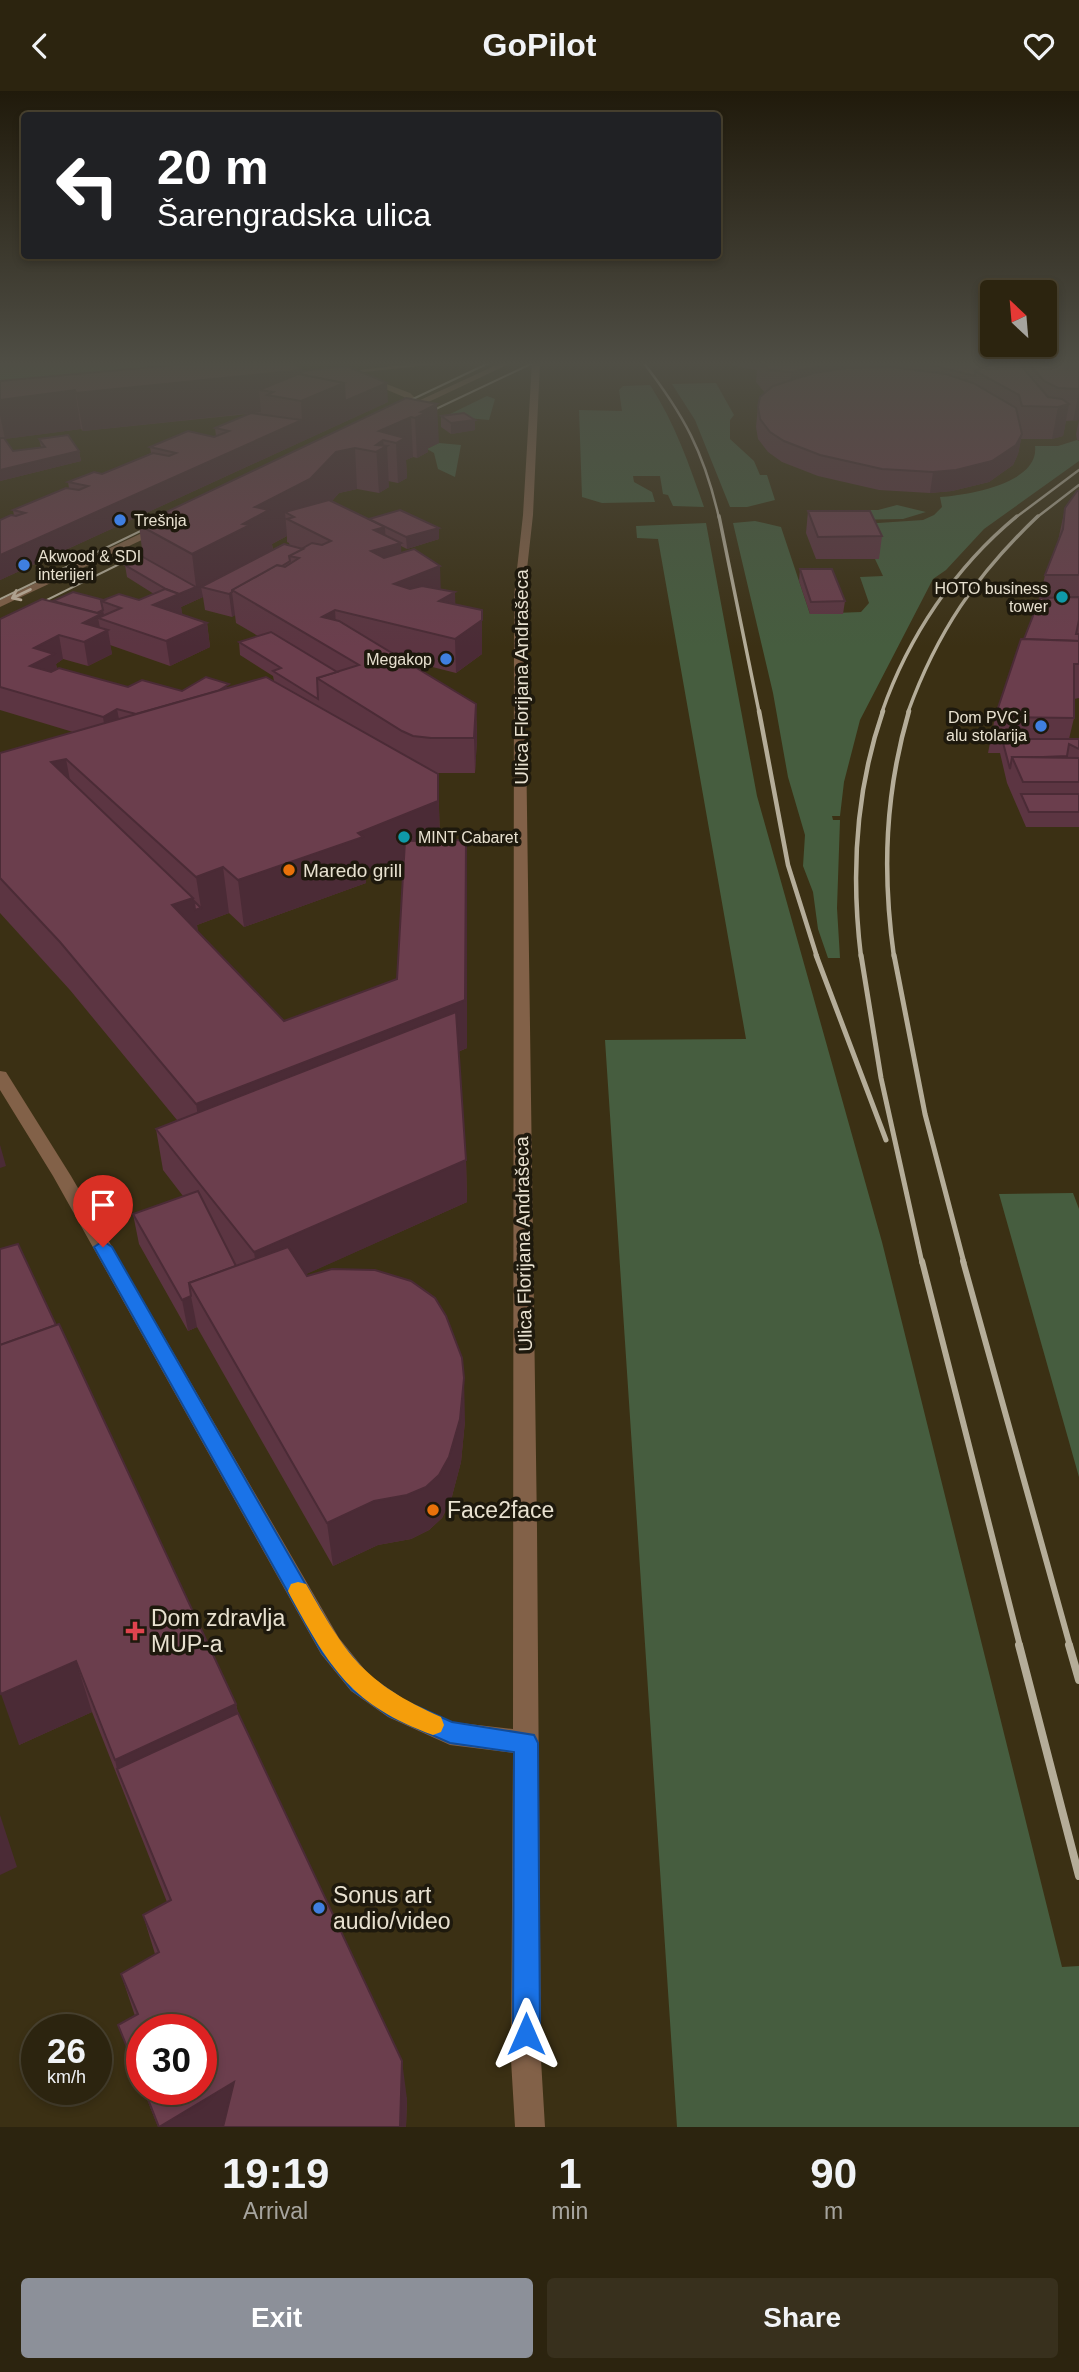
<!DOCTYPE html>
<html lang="en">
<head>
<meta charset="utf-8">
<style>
	:root { --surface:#2c240f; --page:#38301d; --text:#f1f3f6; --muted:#a6a49e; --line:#48412f; --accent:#8c9099 }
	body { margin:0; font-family:Helvetica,sans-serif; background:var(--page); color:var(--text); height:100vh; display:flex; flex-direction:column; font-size:26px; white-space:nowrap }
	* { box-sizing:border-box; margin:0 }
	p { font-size:23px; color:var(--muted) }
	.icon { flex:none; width:38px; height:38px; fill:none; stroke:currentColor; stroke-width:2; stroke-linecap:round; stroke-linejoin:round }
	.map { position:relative; height:2036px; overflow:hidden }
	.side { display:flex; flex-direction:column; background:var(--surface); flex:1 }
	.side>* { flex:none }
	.top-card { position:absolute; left:21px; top:21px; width:700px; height:147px; border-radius:7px; box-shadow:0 4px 10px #0003,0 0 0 2px var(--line); background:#202124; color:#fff; overflow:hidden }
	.needle { width:46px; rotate:334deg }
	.controls { position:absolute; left:980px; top:189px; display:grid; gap:14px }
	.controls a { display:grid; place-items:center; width:77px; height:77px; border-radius:7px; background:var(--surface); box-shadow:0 4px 10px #0003,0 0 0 2px var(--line); font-size:35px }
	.speed { position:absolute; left:21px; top:1923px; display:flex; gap:14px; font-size:35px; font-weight:700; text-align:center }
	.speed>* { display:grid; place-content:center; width:91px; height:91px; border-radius:50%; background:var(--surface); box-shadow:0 4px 10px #0003,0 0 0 2px var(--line); line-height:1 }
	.speed small { font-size:18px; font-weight:400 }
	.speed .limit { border:10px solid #d22; background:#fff; color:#111 }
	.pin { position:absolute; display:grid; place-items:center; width:60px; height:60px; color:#fff; margin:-72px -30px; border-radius:50% 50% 50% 0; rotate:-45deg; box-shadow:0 0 7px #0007 }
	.pin .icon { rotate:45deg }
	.me { position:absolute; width:77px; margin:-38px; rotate:0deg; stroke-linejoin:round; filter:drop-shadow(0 0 5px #0008) }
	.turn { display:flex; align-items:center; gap:24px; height:147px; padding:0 21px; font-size:32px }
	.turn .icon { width:91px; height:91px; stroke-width:2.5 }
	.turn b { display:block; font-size:49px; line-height:60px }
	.eta { display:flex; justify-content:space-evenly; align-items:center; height:119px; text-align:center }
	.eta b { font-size:42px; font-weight:700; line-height:49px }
	.primary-button { display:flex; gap:14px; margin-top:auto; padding:14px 21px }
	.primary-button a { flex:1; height:80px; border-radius:7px; background:var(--accent); color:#fff; font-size:28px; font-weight:700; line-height:80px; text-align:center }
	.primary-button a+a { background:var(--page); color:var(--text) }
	header { display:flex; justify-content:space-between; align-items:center; height:91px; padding:0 21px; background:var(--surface); font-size:32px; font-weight:700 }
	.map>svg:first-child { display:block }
	.green { fill:#465d3f }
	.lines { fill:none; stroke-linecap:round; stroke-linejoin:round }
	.minor { fill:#826148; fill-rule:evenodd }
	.tram { stroke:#b5ad99; stroke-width:2 }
	.rail-far5 { stroke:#b5ad99; stroke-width:2.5 }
	.rail-far4 { stroke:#b5ad99; stroke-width:3.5 }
	.rail-far3 { stroke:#b5ad99; stroke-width:4.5 }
	.rail-far2 { stroke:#b5ad99; stroke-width:5 }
	.rail-far1 { stroke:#b5ad99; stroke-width:6 }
	.rail { stroke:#b5ad99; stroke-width:8 }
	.wall { fill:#5c3542; fill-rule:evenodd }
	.shaded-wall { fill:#4b2b36 }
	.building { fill:#6b3e4d; stroke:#4b2b36; stroke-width:2 }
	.oneway { stroke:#c4b4a0 }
	.route { fill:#1a73e8; stroke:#114b97; stroke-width:2 }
	.slow { fill:#f59e0b }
	.shop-dot { fill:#3f7fe0; stroke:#1e190d; stroke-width:2.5 }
	.culture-dot { fill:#0f9aa8; stroke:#1e190d; stroke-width:2.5 }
	.food-dot { fill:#e8710a; stroke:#1e190d; stroke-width:2.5 }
	.health-dot { fill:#e0444e; stroke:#1e190d; stroke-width:2.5 }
	.labels { text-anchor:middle; stroke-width:7; stroke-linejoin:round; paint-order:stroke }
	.far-poi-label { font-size:16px; fill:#e8e1d0; stroke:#1e190d; text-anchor:start }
	.street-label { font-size:19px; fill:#e8e1d0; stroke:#1e190d }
	.poi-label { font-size:19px; fill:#e8e1d0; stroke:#1e190d; text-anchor:start }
	.near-poi-label { font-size:23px; fill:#e8e1d0; stroke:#1e190d; text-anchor:start }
</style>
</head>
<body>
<header><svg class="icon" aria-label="back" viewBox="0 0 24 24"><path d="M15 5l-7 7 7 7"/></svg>GoPilot<svg class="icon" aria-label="heart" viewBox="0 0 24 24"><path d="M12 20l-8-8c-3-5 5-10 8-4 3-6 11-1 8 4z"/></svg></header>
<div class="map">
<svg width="1079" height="2036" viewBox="0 0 1079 2036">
	<rect width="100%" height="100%" fill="#3b3014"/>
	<g class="green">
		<path d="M0,271H172L178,276L0,301Z"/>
		<path d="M716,292L734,324L730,329V348L754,370L760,384H767L775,409L747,416H730L695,329L672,293Z"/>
		<path d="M650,294C675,332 689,373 704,416L673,415L668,404L663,403L660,385H633L634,391L652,401L655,411L602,412L582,406L579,319L622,320L619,299L623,295Z"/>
		<path d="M487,305L495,308L489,329L446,325Z"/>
		<path d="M1077,349L1079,350V370L984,438L946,479L933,488L860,629L844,691L840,725H832L833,729H840L837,817L840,867H828L818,838L813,801L803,775L805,744L788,686L773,602L733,432L755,430L781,436L810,523L861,521L869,512L860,486L883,485L875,468L848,434L923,429L934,424L942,416L940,406C966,404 1040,393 1035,355H1058Z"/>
		<path d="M439,352L461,354L455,386L438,378L434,362L427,358Z"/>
		<path d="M897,414L926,421L903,428L847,429L841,419H878Z"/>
		<path d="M706,432L757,705L882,1151L1062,1876L1079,1875V2036H677L605,949L746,948L658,448L637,447L636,435Z"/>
		<path d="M1073,1102L1079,1118V1386L999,1103Z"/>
	</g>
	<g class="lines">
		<g class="minor">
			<path d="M429,271H456L337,284L333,282Z"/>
			<path d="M503,271H513L401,324L398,319L411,313L404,306L361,288L368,286L410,302L418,310Z"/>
			<path d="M532,271H540L533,424L524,505L537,1437L541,1969L545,2036H515L511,1969L513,1662L450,1654L388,1626L351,1600L321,1563L53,1085L0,999V980L6,981L71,1085L339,1547L369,1584L406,1610L452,1631L513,1638L514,505L523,424Z"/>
			<path d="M161,433L165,434V438L0,516V509Z"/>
		</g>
		<g class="tram">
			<path d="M396,316L491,271"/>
			<path d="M421,325L535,271"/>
			<path d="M0,508L157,432"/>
			<path d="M0,532L160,453"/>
		</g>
		<g class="rail-far5">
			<path d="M643,271C684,324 704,361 719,427"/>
			<path d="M1015,427L1079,379"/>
			<path d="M1036,427L1079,394"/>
		</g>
		<g class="rail-far4">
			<path d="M719,425L759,621"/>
			<path d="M882,621C908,546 955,476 1017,425"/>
			<path d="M908,621C937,541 976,484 1038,425"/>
		</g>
		<g class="rail-far3">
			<path d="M759,620L788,774L817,866"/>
			<path d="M861,866C851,784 856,698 883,620"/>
			<path d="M894,866C882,781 885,702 909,620"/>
		</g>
		<g class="rail-far2">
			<path d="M816,864L886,1049"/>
			<path d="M861,864L881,987L922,1172"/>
			<path d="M894,864L925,1023L964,1172"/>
		</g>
		<g class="rail-far1">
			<path d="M922,1170L1020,1555"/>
			<path d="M963,1170L1070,1555"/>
		</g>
		<g class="rail">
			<path d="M1019,1554L1079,1785"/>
			<path d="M1069,1554L1079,1589"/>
		</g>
	</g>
	<g class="wall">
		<path d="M185,271H293L302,280L388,311L0,489V429L14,425L13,419L69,397L68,391L102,383L151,362L150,356L214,346L216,345L215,337L248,323L83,340L81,338L4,348L13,360L41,356L39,348L79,360L81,370L0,390V290L185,273Z"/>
		<path d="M728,271H1079V349H1077L1076,343L1079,329L1066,330L1063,345L1052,348H1021L1018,363L1013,374L989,391L952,400L930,402L879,399L818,385L782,371L768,361L758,348L756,336L758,316L765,302L756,291L757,279L735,275Z"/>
		<path d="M406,307L439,352L428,357V361L417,367L413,366L406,369L407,387L398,392L388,390L389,396L379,402L357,398L339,402L332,410L369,428L439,448L407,458L401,455V462L440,475V499L455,514L482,563L456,582L401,568L476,613L477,648L475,682H437L438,683L440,749L467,794V957L458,961L466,1069L467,1111L306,1183L465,1330L461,1371L451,1409L442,1427L429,1439L411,1448L378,1454L333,1475L197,1236L188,1240L139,1153L133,1123L183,1105L163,1079L156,1038L177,1029L70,899L0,822V662L73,641L0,619V528L53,510L139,509L154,503L127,486L125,474L143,466L139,434ZM287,445V451L289,452L290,455L273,459L272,453ZM203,506L205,519L232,526L235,524L236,532L258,545L239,551L240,564L273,585L274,590L230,596L182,600L128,596L57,578L56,573L63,568L88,575L112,563L110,554L170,575L210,556L207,532L182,524L181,516ZM404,770L397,888L284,930L198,842L197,834L229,822L244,836L366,792V785Z"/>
		<path d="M441,325L475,339L451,343L441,336Z"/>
		<path d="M1079,400V543H1076H1079V607L1074,608V627L1069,648H1079V736H1026L1007,692L1000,662H988L995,626L1024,548L1040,507L1045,484L1058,450L1065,417Z"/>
		<path d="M808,420L882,445L879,468H816L806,442Z"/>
		<path d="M800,478L845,510L843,523H810L799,490Z"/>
		<path d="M56,1234L236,1613L238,1622L407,2008L406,2036H158L143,1998H201L142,1939V1996L118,1934L135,1925L121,1883L155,1863L143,1824L167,1811L92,1621L19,1654Z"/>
	</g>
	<g class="shaded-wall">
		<path d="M842,271H847L844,296L789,307L791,281Z"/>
		<path d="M302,279L344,292H387L388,311L0,489V464L302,329L301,310L273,301L259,299L261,321L83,340L76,302Z"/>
		<path d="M75,299L81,338L5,348L0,324V309Z"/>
		<path d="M1079,300V329L1073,330Z"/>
		<path d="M437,313L439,352L428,357V361L417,367L415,327L421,321Z"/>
		<path d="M1069,313L1063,345L1052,348L1058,316Z"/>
		<path d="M411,326L413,366L406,369L407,387L398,392L396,352L383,349L384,357L387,355L389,396L379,402L376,354L379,340Z"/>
		<path d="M475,329V339L451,343V332Z"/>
		<path d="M1022,343L1018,363L1013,374L989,391L952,400L930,402L933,381Z"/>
		<path d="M355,357L357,398L339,402L314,430L294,426L285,421L287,445L272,453L273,462L201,496L203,506L181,516L183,526L153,514L196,496L192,463L243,433L255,416L336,361Z"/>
		<path d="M79,360L81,370L0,390V379Z"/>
		<path d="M385,436L386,456L401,452L402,483L371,460L374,439Z"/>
		<path d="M439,437V448L407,458L406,446Z"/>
		<path d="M440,475L441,507L394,493Z"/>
		<path d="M232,501L235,524L232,526L229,503Z"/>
		<path d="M455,501L456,534L439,510Z"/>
		<path d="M103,519L105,529L98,527L101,542L108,539L112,563L88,575L84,551L83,532Z"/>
		<path d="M335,519L337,552L322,526Z"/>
		<path d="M482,519V563L456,582L455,548Z"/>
		<path d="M207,532L210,556L170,575L166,550Z"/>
		<path d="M59,544L63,568L56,573L58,587L30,575L34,557Z"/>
		<path d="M476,613L477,648L475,682L474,647Z"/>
		<path d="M117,618L122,643L107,652L103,626Z"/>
		<path d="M66,668L74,711L51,671Z"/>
		<path d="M438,683L440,755L366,785V792L244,836L238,789L358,742Z"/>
		<path d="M466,749L467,794V957L204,1063L196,1013L465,909Z"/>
		<path d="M223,776L229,822L197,834L200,854L172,814L193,807L195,819L201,817L196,786Z"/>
		<path d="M0,1054L6,1075L0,1077Z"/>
		<path d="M466,1069L467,1111L260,1204L254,1161Z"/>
		<path d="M191,1205L197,1236L188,1240L182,1209Z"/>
		<path d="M464,1287L465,1330L461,1371L451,1409L442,1427L429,1439L411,1448L378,1454L333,1475L327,1432Z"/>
		<path d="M76,1570L92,1621L19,1654L1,1603Z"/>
		<path d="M236,1613L247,1664L117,1678L115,1669Z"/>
		<path d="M0,1724L17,1776L0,1784Z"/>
		<path d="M402,1970L407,2008L406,2036H400Z"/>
		<path d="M234,1991L232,2036H159Z"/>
	</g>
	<g class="building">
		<path d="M187,271H206L189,272Z"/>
		<path d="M207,271H293L302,279L76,302L75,299L0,309V290Z"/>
		<path d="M762,271H842L791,281L769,279Z"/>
		<path d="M885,271H986L989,274L975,280V285L923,272Z"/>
		<path d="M992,271H1018L1048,306L1062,308L1069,313L1058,316L1022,315L1019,304L975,280L993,272Z"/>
		<path d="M1027,271H1079V298L1058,297L1044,290Z"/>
		<path d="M347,275L387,292L345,310L344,292L303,284L302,280Z"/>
		<path d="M892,276L946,283L973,292L1016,317L1022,343L1016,354L992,370L956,379L933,381L882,378L820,364L784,350L770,341L760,328L758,316L760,306L773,295L814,282L846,277Z"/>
		<path d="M298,283L344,292L301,310L267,304L273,301L259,299Z"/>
		<path d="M406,307L437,313L421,321L426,322L415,327L411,326L379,340L405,347L396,352L383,349L376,354L387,355L376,361L355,357L336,361L310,388L255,416L269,419L243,433L250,434L192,463L139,434Z"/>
		<path d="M251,322L302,329L0,464V429L11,424L16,425L25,422L13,419L66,397L79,399L88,395L68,391L94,381L102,383L153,362L169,365L176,362L150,356L188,340L214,346L229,340L215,337Z"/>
		<path d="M464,322L475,329L451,332L441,325Z"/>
		<path d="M68,344L79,360L0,379V347H4L13,360L45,356L39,348Z"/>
		<path d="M1077,400H1079V484H1045L1063,438L1065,417Z"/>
		<path d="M329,409L385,436L374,439L401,452L371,460L384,467L414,458L440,475L394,493L410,498L422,495L455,501L439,510L482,519V529L455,548L335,519L322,526L339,530L476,613L474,647H431L413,645L402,640L317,587L359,574L232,499L277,474L285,476L299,467L289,465L312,452L322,454L331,450L287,428L294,426L285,421Z"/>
		<path d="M400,419L439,437L406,446L369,428Z"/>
		<path d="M808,420H870L882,445L818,446Z"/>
		<path d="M284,453L303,458L289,465L290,470L282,475L277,474L232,499V501L229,503L201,496Z"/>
		<path d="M143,466L196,496L179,503L166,498L125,474Z"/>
		<path d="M800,478H832L845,510L811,511Z"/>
		<path d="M165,498L179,503L153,514L207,532L166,550L98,527L121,517L101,510L119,503L139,509Z"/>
		<path d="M73,501L104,509L101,510L103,519L97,522L53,510Z"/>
		<path d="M1079,506V529L1076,543H1079V550L1024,548L1040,507Z"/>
		<path d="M42,508L101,523L83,532L108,539L84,551L59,544L34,557L54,563L30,575L51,581L59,577L128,596L142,589L182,600L206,586L229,593L218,600L136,623L117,618L103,626L0,596V528Z"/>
		<path d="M271,541L337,581L317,587L318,608L273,580L281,577L239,551Z"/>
		<path d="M1021,548L1079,550V573H1074V627L995,626Z"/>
		<path d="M266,586L438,683V710L358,742L363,746L238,789L223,776L196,786L66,668L51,671L193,807L172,814L284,930L397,888L405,750L466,749L465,909L196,1013L60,851L0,787V662Z"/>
		<path d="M1002,648H1079V658L1069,653L1067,665L1043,666H1012L1010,678Z"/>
		<path d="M1012,666L1079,667V691H1023Z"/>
		<path d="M1021,703H1079V721H1029Z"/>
		<path d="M194,810L201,817L195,819Z"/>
		<path d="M456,921L466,1069L254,1161L156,1038Z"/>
		<path d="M198,1100L236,1175L189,1192L191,1205L182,1209L133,1123Z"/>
		<path d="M18,1153L56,1234L0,1254V1158Z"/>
		<path d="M288,1156L307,1185L332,1178L375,1179L411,1190L435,1207L446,1225L462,1267L464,1287L460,1328L449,1366L439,1384L426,1396L407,1404L374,1410L327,1432L189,1192Z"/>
		<path d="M59,1233L236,1613L115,1669L76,1570L1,1603L0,1600V1254Z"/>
		<path d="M238,1622L402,1970L400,2036H223L234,1991L159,2036L144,1998H201V1939H142V1993L118,1934L138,1923L121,1883L159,1861L143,1824L171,1809L117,1678Z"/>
	</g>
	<defs><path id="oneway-shaft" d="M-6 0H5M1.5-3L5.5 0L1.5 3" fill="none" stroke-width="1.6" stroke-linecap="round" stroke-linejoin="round" transform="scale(1.75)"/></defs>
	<use class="oneway" href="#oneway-shaft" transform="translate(21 503) rotate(154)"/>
	<linearGradient id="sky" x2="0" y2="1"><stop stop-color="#201a0b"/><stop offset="0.49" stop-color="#4f4e45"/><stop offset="1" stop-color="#4f4e45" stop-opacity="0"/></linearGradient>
	<rect width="1079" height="556" fill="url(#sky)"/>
	<path class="route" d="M103,1150L112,1156L337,1548L368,1585L405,1610L452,1631L534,1644L538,1652L540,1943L536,1952L526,1956L517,1952L513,1943L514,1661L450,1652L389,1625L352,1599L322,1562L94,1156Z"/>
	<path class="slow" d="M298,1491L306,1493C347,1565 363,1591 441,1626L444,1634L441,1641L433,1644C352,1614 331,1579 291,1506L288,1500L291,1493Z"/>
	<g class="shop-dot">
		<circle cx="120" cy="429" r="7"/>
		<circle cx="24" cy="474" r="7"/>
		<circle cx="446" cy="568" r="7"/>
		<circle cx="1041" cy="635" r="7"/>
		<circle cx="319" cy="1817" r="7"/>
	</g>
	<g class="culture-dot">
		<circle cx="1062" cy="506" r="7"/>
		<circle cx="404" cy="746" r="7"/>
	</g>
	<g class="food-dot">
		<circle cx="289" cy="779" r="7"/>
		<circle cx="433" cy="1419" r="7"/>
	</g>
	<path class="health-dot" d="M131.5 1529.5h7v7h7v7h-7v7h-7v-7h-7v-7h7z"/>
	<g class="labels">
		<g class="far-poi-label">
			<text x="134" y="435">Trešnja</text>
			<text x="38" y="471">Akwood &amp; SDI<tspan x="38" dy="18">interijeri</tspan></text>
			<text x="1048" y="503" text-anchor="end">HOTO business<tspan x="1048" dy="18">tower</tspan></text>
			<text x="432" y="574" text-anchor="end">Megakop</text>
			<text x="1027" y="632" text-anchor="end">Dom PVC i<tspan x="1027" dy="18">alu stolarija</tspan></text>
			<text x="418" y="752">MINT Cabaret</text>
		</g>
		<g class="street-label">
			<text transform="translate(521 586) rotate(-90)" y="7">Ulica Florijana Andrašeca</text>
			<text transform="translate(523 1153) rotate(-91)" y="7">Ulica Florijana Andrašeca</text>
		</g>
		<g class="poi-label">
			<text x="303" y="786">Maredo grill</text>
		</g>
		<g class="near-poi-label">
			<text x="447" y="1427">Face2face</text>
			<text x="151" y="1535">Dom zdravlja<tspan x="151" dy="26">MUP-a</tspan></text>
			<text x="333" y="1812">Sonus art<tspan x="333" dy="26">audio/video</tspan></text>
		</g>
	</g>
</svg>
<div class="controls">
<a><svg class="needle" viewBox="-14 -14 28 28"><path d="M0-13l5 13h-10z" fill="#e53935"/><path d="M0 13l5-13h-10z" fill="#a6a49e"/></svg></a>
</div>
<div class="speed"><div>26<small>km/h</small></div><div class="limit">30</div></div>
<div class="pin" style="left:103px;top:1156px;background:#d93025"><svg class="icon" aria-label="arrive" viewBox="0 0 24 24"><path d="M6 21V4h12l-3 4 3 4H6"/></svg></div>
<svg class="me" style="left:526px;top:1943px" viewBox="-20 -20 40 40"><path d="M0-17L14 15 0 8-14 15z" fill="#1a73e8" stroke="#fff" stroke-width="4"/></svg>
<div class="top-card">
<div class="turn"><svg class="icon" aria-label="left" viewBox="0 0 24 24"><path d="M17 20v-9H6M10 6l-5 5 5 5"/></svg><div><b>20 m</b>Šarengradska ulica</div></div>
</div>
</div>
<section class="side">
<div class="eta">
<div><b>19:19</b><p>Arrival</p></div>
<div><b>1</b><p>min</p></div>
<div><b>90</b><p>m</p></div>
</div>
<div class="primary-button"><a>Exit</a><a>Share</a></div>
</section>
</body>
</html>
